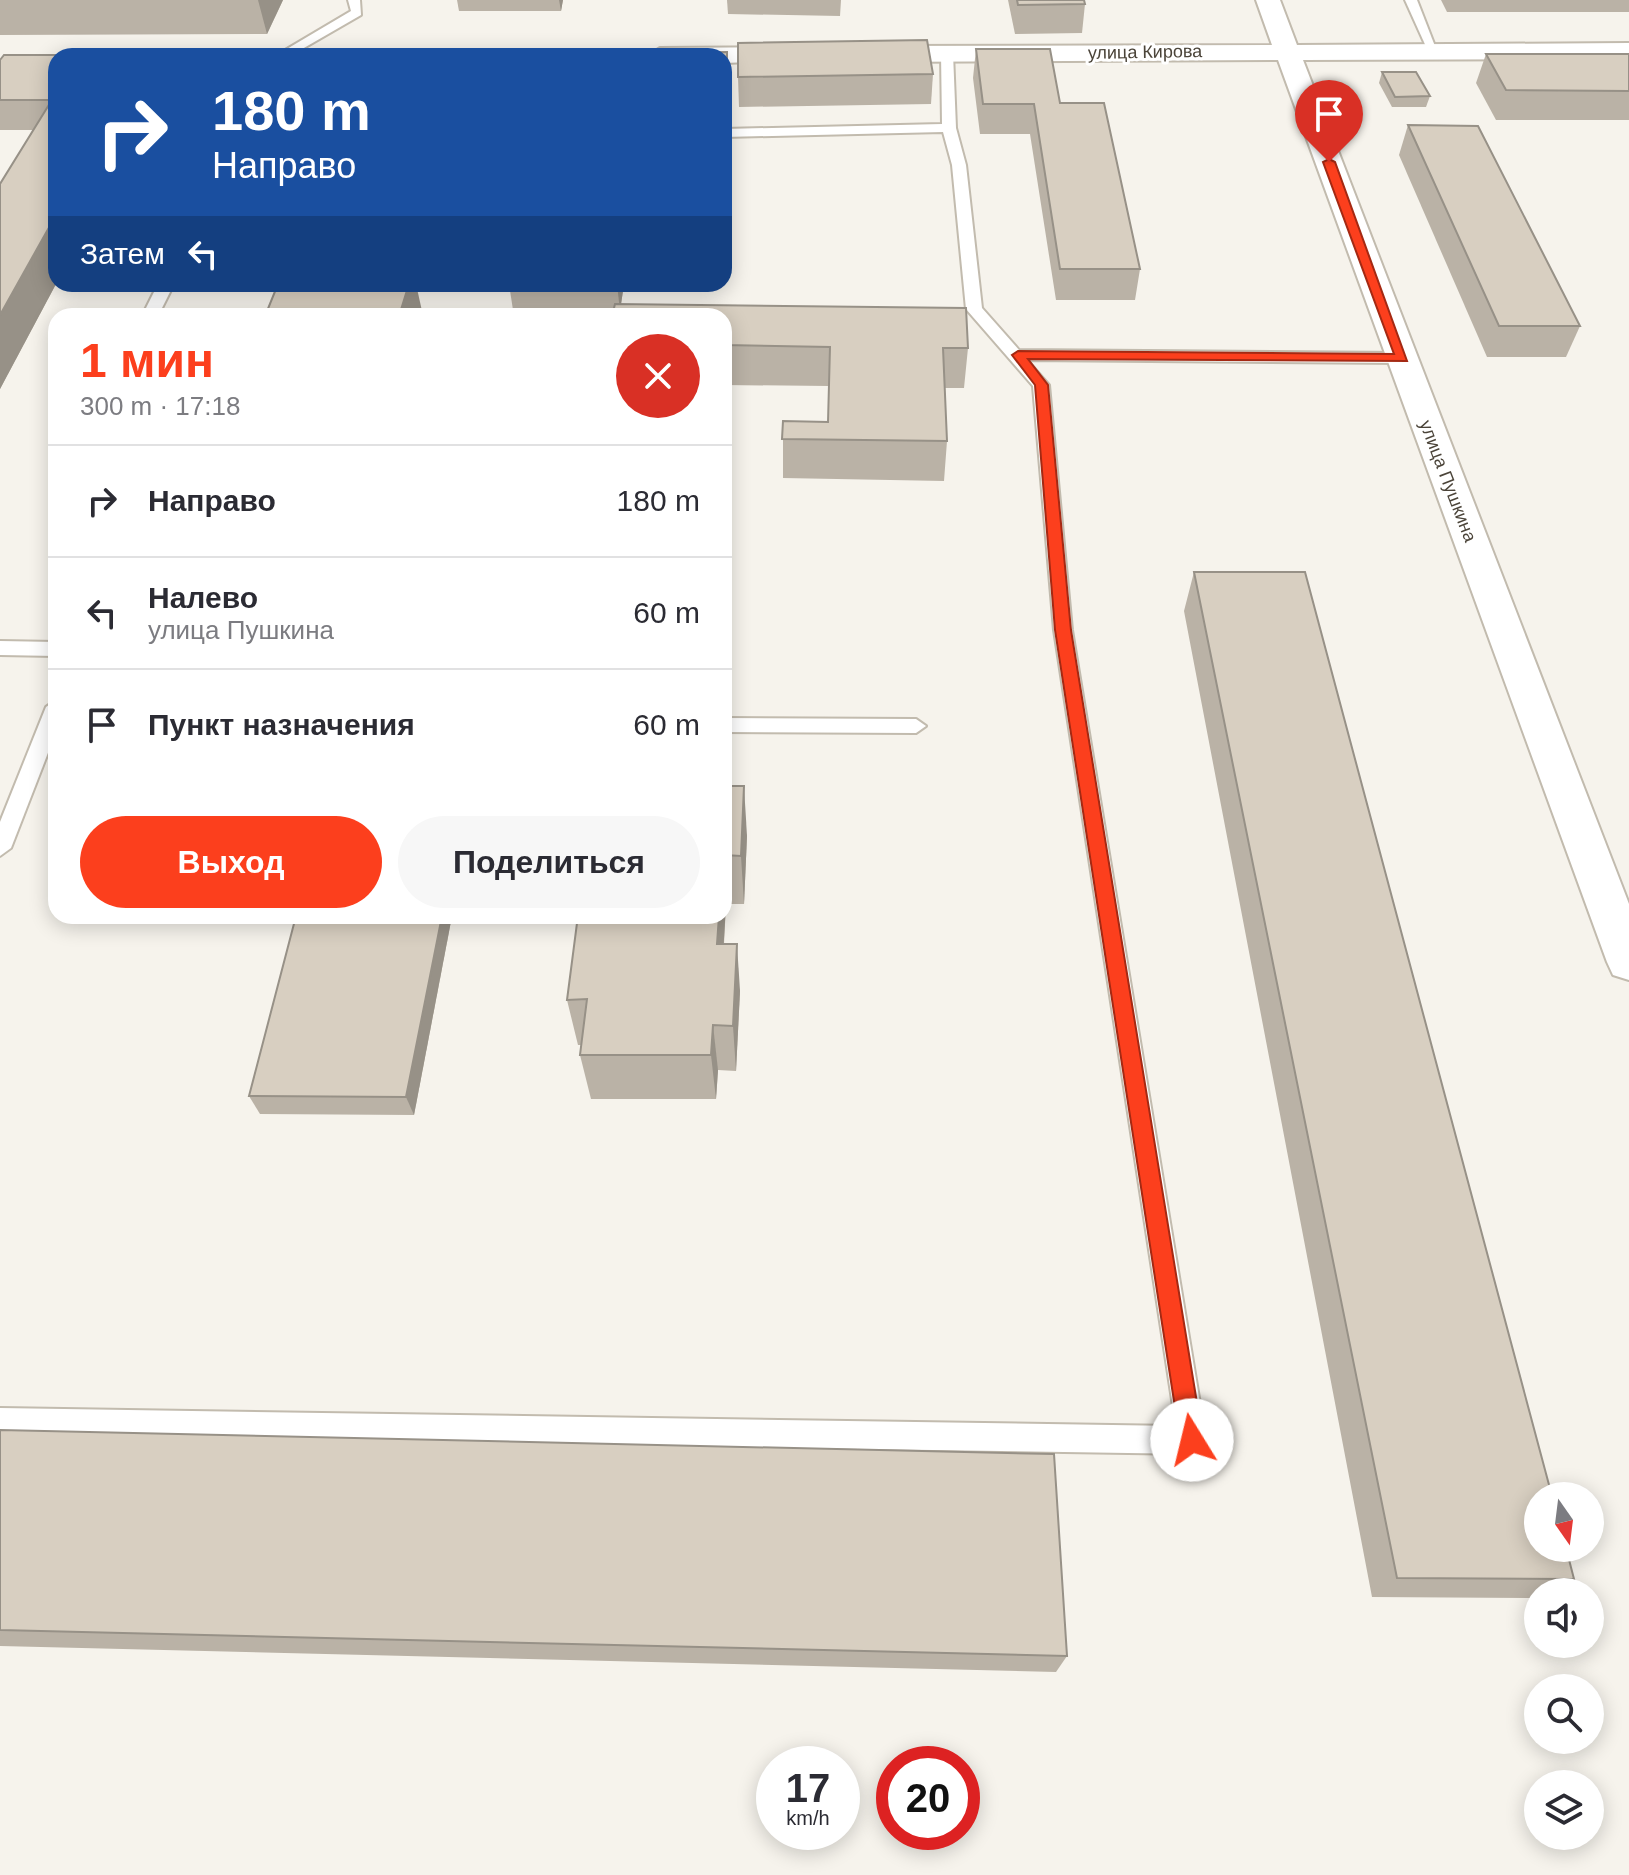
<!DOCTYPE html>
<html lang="ru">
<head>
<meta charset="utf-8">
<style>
	:root { --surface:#fff; --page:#f7f7f7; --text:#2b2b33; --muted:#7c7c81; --line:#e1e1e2; --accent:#fc3f1d }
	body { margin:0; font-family:Helvetica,sans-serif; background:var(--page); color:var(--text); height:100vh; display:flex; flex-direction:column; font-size:30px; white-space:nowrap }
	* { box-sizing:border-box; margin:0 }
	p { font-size:26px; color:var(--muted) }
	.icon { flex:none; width:44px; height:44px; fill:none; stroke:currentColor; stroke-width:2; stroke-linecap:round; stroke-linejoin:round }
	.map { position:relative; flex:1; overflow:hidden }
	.panel { position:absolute; left:48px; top:308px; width:684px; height:616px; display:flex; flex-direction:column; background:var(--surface); border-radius:24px; box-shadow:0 4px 20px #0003 }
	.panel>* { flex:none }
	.top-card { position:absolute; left:48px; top:48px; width:684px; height:244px; border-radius:24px; box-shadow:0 4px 20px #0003; background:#1a4fa0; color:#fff; overflow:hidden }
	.needle { width:52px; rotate:166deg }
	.controls { position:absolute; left:1524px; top:1482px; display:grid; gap:16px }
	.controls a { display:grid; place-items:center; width:80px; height:80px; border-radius:50%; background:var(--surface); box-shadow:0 4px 20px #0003; font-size:40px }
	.speed { position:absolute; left:756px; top:1746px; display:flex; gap:16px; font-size:40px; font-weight:700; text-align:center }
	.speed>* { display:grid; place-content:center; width:104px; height:104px; border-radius:50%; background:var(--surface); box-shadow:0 4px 20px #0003; line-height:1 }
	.speed small { font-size:20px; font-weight:400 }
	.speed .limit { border:12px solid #d22; background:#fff; color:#111 }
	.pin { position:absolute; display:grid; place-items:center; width:68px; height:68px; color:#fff; margin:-82px -34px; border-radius:50% 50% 50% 0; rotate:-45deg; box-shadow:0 0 8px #0007 }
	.pin .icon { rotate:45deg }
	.me { position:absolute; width:88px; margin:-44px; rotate:351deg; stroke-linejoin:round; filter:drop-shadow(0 0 6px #0008) }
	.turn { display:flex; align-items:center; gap:28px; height:168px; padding:0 32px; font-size:36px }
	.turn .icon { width:104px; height:104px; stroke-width:2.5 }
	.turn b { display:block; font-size:56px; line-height:68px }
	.then { display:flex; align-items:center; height:76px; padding:0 32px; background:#0003; gap:16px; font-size:30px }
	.round { display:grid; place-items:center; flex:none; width:84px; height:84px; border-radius:42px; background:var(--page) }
	.summary { display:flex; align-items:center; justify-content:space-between; height:136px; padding:0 32px }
	h1 { font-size:48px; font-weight:700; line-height:60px; color:var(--accent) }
	.button { display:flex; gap:16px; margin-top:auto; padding:16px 32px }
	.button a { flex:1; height:92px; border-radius:48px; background:var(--accent); color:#fff; font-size:32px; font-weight:700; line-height:92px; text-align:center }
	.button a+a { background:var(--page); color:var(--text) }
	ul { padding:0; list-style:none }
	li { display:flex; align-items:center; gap:24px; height:112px; padding:0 32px; border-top:2px solid var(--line) }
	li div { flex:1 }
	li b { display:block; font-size:30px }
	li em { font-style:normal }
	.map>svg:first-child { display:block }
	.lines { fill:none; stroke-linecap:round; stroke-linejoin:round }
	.service-casing { stroke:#c2bbae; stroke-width:4 }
	.minor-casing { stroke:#c2bbae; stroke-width:4 }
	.service { fill:#fff; fill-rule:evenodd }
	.minor { fill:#fff; fill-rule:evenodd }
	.wall { fill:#bab2a6 }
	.shaded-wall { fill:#979187 }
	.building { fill:#d8cfc1; stroke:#979187; stroke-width:2 }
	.route { fill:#fc3f1d; stroke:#a42913; stroke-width:2 }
	.labels { text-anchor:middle; stroke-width:6; stroke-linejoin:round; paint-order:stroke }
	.far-street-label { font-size:18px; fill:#4b4439; stroke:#fff }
</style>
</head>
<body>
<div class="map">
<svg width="1629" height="1875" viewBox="0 0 1629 1875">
	<rect width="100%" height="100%" fill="#f6f3ec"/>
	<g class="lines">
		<defs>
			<g id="service">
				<path d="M348,0H360L361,15L290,56H275L351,11Z"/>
				<path d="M1405,0H1417L1438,54L1428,51Z"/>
				<path d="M947,49L953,53L956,128L966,165L982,308L1019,350L1402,353L1410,358L1402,363L1027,360L1049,385L1072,630L1206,1440L1202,1450L1192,1454L0,1436V1408L1176,1426L1054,630L1033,386L966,309L952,165L943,132L724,137V129L942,124L941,53Z"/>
				<path d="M158,284H174L158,316H142Z"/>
				<path d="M0,641L56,642V656L0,655Z"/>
				<path d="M56,700V732L11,848L0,856V822L46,707Z"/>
				<path d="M724,718L916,719L926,726L916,733L724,732Z"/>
			</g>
			<g id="minor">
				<path d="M1256,0H1280L1297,45L1629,43V59L1303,60L1629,904V980L1613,975L1607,962L1278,60L871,62L858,54L871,46L1272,45Z"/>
				<path d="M799,47L812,55L808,60L724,63V56H647L660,48Z"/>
			</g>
		</defs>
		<use href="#service" class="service-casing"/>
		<use href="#minor" class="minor-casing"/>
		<use href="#service" class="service"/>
		<use href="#minor" class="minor"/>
	</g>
	<g class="wall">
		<path d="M0,0H283L267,34L0,35Z"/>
		<path d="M457,0H563L561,11H459Z"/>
		<path d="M727,0H841L840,16L728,14Z"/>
		<path d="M1008,0H1084L1085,4L1082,33L1015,34Z"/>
		<path d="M1441,0H1629V12H1447Z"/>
		<path d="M976,49L1060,103L1140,269L1135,300H1056L1030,134H980L973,78Z"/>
		<path d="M1486,54H1629V120H1496L1476,83Z"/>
		<path d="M4,55H133L134,56H56V284L0,389V184L33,130H0V60Z"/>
		<path d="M724,56L728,81L729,113H724Z"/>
		<path d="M1382,72L1430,96L1426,107H1392L1379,83Z"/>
		<path d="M933,74L931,104L739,107L738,77Z"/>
		<path d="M1408,125L1580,326L1566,357H1487L1399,155Z"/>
		<path d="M509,284H624L621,304L966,308L968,348L964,388H945L947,441L944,481L783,478V421L828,422L829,386L724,385V316H612L613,311L513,310Z"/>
		<path d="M1194,572L1574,1579L1553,1592H1538V1598L1372,1597L1184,611Z"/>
		<path d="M724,763L729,786L747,836L744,904H726L724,944L740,991L736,1071L718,1070L716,1099H591L580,1055L581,1045H578L567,1000L595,923L596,922H592L591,916H724Z"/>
		<path d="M296,916H452L414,1115L260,1114L249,1096Z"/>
		<path d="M0,1430L1067,1656L1056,1672L0,1646Z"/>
	</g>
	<g class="shaded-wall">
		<path d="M258,0H283L267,34Z"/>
		<path d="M559,0H563L561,11Z"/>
		<path d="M727,52L728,81L729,113L727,83Z"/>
		<path d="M56,215V284L0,389V315Z"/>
		<path d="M409,284H416L422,311L421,316H399Z"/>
		<path d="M617,284H624L620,311Z"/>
		<path d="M728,763L731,813L726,786Z"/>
		<path d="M744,786L747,836L744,904L741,856Z"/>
		<path d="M724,876L726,904L721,990L717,944L719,916H724Z"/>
		<path d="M442,916H452L414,1115L406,1097Z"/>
		<path d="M737,944L740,991L736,1071L733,1026Z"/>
		<path d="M713,1025L718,1070L716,1099L711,1055Z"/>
	</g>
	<g class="building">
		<path d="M1017,0H1084L1085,4L1018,5Z"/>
		<path d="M927,40L933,74L738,77V43Z"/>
		<path d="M976,49H1050L1060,103H1104L1140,269H1060L1034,104H983Z"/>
		<path d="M727,52V83H724V56H486Z"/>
		<path d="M1486,54H1629V91L1506,90Z"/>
		<path d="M4,55H133V56H56V95L52,100H0V60Z"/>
		<path d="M1382,72H1416L1430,96L1395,97Z"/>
		<path d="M55,95H56V215L0,315V184Z"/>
		<path d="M1408,125L1478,126L1580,326H1499Z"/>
		<path d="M278,284H409L399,316H265Z"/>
		<path d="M615,304L966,308L968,348H943L947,441L782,439L783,421L828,422L830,347L724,345V316H612Z"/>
		<path d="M1194,572H1305L1552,1496H1538V1548H1566L1574,1579L1397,1578Z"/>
		<path d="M724,763H728L726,786H744L741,856L724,855Z"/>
		<path d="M296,916H442L406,1097L249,1096Z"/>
		<path d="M596,916H719L717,944H737L733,1026L713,1025L711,1055H580L587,999L567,1000L577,923H595Z"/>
		<path d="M0,1430L1054,1454L1067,1656L0,1630Z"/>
	</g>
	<path class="route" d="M1329,159L1335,162L1407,361L1028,359L1048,385L1071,630L1203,1440L1200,1448L1192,1451L1184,1448L1180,1440L1055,630L1035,385L1012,355L1018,351L1394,354L1323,162Z"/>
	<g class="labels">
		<g class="far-street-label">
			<text transform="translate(1145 52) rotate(-1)" y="6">улица Кирова</text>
			<text transform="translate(1448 481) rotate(69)" y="6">улица Пушкина</text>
		</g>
	</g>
</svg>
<div class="controls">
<a><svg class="needle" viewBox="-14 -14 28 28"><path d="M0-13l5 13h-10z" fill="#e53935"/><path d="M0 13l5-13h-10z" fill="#7c7c81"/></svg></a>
<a><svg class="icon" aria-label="sound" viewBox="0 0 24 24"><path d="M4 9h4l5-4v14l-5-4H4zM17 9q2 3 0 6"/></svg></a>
<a><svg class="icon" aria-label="search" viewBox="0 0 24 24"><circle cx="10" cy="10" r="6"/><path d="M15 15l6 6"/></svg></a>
<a><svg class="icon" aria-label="layers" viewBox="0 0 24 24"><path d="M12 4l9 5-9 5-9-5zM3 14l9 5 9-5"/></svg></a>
</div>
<div class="speed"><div>17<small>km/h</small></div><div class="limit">20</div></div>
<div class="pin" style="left:1329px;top:162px;background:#d93025"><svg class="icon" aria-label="arrive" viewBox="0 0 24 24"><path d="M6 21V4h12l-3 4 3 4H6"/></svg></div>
<svg class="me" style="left:1192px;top:1440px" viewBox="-20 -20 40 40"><circle r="19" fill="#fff"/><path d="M0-13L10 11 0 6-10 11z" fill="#fc3f1d"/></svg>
<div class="top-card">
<div class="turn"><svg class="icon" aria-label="right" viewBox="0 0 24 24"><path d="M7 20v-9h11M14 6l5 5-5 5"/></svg><div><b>180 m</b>Направо</div></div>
<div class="then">Затем<svg class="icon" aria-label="left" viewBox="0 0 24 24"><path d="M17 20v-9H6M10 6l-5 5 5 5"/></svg></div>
</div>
<section class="panel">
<div class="summary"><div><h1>1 мин</h1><p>300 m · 17:18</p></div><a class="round" style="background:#d93025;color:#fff"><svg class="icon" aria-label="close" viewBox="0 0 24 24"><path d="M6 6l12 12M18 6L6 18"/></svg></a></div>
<ul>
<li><svg class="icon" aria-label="right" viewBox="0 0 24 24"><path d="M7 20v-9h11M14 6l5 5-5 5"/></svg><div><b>Направо</b></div><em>180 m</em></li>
<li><svg class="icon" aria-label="left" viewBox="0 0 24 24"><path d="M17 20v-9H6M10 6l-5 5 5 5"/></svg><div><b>Налево</b><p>улица Пушкина</p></div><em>60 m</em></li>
<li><svg class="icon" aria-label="arrive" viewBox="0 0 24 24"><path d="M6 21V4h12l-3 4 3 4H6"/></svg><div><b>Пункт назначения</b></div><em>60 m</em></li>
</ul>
<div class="button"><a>Выход</a><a>Поделиться</a></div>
</section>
</div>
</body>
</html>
